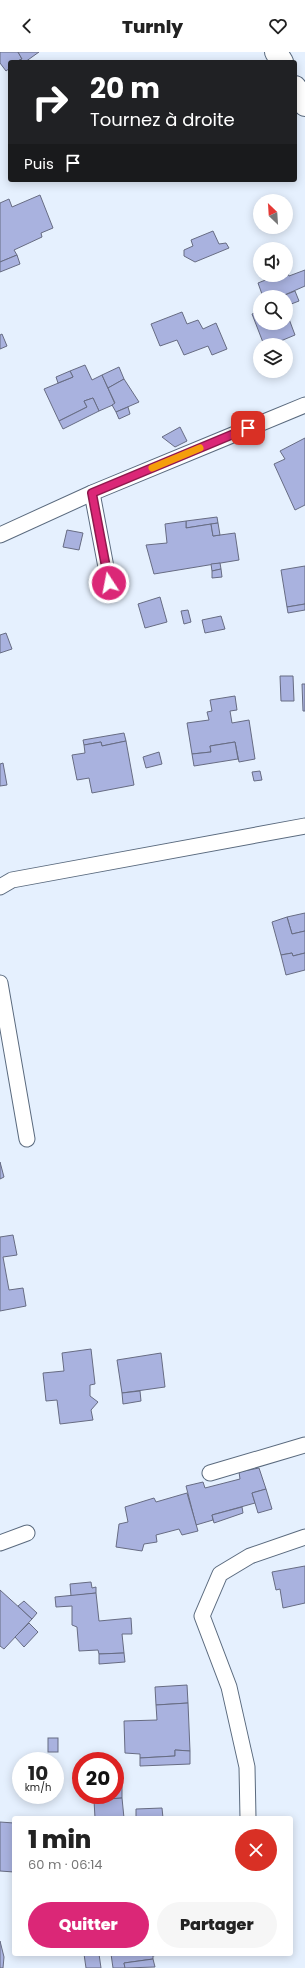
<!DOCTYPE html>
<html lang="fr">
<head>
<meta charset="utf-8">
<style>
	:root { --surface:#fff; --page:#f6f6f6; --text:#222; --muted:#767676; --accent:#db2777 }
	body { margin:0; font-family:Poppins,sans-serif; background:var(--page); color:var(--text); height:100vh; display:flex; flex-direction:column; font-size:15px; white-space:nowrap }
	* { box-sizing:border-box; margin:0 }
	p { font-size:13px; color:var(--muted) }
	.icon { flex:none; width:22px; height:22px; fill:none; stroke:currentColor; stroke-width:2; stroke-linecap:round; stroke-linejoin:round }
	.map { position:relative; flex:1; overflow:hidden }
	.drawer { position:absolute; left:12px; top:1764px; width:281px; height:140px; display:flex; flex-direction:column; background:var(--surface); border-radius:4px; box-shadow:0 2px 10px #0003 }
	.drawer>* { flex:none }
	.banner { position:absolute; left:8px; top:8px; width:289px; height:122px; border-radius:4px; box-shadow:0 2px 10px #0003; background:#202124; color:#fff; overflow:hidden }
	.needle { width:26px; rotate:335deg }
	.buttons { position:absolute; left:253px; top:142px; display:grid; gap:8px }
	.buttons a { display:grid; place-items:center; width:40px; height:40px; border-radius:50%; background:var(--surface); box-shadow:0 2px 10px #0003; font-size:20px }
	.speed { position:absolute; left:12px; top:1700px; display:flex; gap:8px; font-size:20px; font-weight:700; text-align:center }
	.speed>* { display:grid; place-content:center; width:52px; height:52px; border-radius:50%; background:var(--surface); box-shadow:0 2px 10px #0003; line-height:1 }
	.speed small { font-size:10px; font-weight:400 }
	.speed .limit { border:6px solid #d22; background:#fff; color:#111 }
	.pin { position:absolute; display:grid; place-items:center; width:34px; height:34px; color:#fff; margin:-17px; border-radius:8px; box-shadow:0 2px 6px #0006 }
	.me { position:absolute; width:44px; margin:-22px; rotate:349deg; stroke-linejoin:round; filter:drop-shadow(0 0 3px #0008) }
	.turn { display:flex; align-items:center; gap:14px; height:84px; padding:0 16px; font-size:18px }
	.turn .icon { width:52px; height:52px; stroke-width:2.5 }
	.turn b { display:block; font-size:28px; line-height:34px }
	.then { display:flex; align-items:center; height:38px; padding:0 16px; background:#0003; gap:8px; font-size:15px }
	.round { display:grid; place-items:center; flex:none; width:42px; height:42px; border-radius:21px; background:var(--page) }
	.summary { display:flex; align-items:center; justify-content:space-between; height:68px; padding:0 16px }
	h1 { font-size:24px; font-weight:800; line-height:30px }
	.action { display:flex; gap:8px; margin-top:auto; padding:8px 16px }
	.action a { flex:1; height:46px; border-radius:24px; background:var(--accent); color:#fff; font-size:16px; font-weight:800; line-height:46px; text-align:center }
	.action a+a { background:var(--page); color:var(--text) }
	header { display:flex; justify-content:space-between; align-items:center; height:52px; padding:0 16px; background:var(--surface); font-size:18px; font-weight:800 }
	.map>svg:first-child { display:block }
	.building { fill:#a9b2df; stroke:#676c83 }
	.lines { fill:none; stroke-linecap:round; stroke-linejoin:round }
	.service-casing { stroke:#5a6a7e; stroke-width:17 }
	.tertiary-casing { stroke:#5a6a7e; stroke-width:24 }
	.service { stroke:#fff; stroke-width:15 }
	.tertiary { stroke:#fff; stroke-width:22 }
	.route-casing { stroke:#8e194d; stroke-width:10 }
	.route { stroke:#db2777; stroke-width:7 }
	.slow { stroke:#f59e0b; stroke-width:7 }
</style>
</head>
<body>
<header><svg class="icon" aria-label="back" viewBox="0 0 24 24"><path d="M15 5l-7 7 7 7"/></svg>Turnly<svg class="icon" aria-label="heart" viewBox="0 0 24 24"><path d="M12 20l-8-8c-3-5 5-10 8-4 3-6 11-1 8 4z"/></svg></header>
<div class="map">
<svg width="305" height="1916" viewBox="0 0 305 1916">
	<rect width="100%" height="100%" fill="#e5f0fe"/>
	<g class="building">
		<path d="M0,0H18L22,7L17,10H10V16L6,19L0,11Z"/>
		<path d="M18,0H39L25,10H21L19,8L22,7Z"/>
		<path d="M40,143L53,176L41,181L42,185L14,198L17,203L0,210V151L9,147L12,155Z"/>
		<path d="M213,179L219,192L226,191L229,196L195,210L184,204V198L193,194L191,188Z"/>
		<path d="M17,203L20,212L0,220V210Z"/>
		<path d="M305,218V234L280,245H263L258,231L278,223H286L287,220L289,224Z"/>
		<path d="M295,239L299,249L286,254V245H280Z"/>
		<path d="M260,259V271H273L274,273L286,271V268L289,267L295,283L271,293H264L252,262Z"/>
		<path d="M182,260L187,272L198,268L203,277L216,271L227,297L212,303L208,294L184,303L177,288L160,294L151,272Z"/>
		<path d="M2,282L7,294L0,297V283Z"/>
		<path d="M85,313L92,328L102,323L115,352L99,359L93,346L84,349L87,355L59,369L44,337L73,325L70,319Z"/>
		<path d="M119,315L124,327L108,336L102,323Z"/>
		<path d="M70,319L73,325L58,331L56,325Z"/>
		<path d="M124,327L139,350L116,360L112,353L115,351L108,336Z"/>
		<path d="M93,346L99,359L63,377L59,369L87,355L84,349Z"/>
		<path d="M128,355L130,362L119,367L116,360Z"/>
		<path d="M180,375L187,389L175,395L162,385Z"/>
		<path d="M305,386V453L295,458L274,412L285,407L280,399Z"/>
		<path d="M217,465L218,471L186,476V469Z"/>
		<path d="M186,469V476L211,472L213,484L235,481L239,508L154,522L146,493L167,491L165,472Z"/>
		<path d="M218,471L220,483L213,484L211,472Z"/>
		<path d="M67,478L83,481L79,498L63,495Z"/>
		<path d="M220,511L221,517L212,519L211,512Z"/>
		<path d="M305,514V552L287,555L281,518Z"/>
		<path d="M221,517L222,525L212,526V519Z"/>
		<path d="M160,545L167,570L145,576L138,552Z"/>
		<path d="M305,552V558L288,561L287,555Z"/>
		<path d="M188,558L191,570L184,572L181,559Z"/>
		<path d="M221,564L225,577L205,581L202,568Z"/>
		<path d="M6,581L12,597L0,601V583Z"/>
		<path d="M280,624H293L294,649H281Z"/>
		<path d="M302,632H305V659H303Z"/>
		<path d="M235,644L237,658L230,659L232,671L249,668L255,707L239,710L235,690L210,694L211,700L192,702L187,671L209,668L207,660L212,659L210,648Z"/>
		<path d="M124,681L126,689L102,694L101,690L84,693L83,688Z"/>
		<path d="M126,689L134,733L92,741L89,726L77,728L72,703L85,701L84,693L101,690L102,694Z"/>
		<path d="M235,690L238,707L194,714L192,702L211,700L210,694Z"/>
		<path d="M159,700L162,712L146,716L143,705Z"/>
		<path d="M3,711L7,733L0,734V712Z"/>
		<path d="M260,719L262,728L254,729L252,720Z"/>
		<path d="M305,861V879L292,882L287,865Z"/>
		<path d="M287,865L292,882L305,879V901L293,904L292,901L281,903L272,870Z"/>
		<path d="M292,901L293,904L305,901V918L286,923L281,903Z"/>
		<path d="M0,1110L4,1125L0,1127Z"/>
		<path d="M13,1183L17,1203L3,1205L9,1238L23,1236L26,1254L0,1259V1185Z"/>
		<path d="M91,1297L95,1332L90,1333V1344L98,1350L91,1358L93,1368L60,1372L57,1348L46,1349L43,1321L64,1319L62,1301Z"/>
		<path d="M161,1301L165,1335L122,1341L117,1308Z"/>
		<path d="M140,1339L141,1349L123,1352L122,1341Z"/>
		<path d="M259,1416L266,1437L252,1441L255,1451L212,1463L213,1468L196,1473L186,1434L203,1430L205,1436L240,1427L239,1420Z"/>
		<path d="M266,1437L272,1457L258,1461L252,1441Z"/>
		<path d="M187,1441L198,1479L182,1483L179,1477L156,1483L157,1490L144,1492L142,1499L116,1495L119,1472L128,1470L125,1455L154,1446L156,1450Z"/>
		<path d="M242,1455L243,1461L214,1471L212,1463Z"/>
		<path d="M305,1514V1551L283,1556L280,1537L276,1538L272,1520Z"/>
		<path d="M91,1530L92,1536L96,1535V1541L71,1544L70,1532Z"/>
		<path d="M0,1538L32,1567L4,1597L0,1594Z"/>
		<path d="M96,1541L99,1569L131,1566L132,1582H122L124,1601L99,1602L98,1598L79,1599L77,1575L72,1573V1554L56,1555L55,1545Z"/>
		<path d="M24,1549L37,1561L32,1567L18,1554Z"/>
		<path d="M29,1571L38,1580L24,1595L15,1585Z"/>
		<path d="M124,1601L125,1610L99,1612V1602Z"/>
		<path d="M187,1633L188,1651L156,1653L155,1635Z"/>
		<path d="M188,1651L190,1699L175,1698V1704L140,1706V1702L125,1701L124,1669L157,1668L156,1653Z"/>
		<rect x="48" y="1686" width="10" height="14"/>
		<path d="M175,1698L190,1699V1712L140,1714V1706L175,1704Z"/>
		<path d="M115,1733H122V1746L94,1748L93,1743H115Z"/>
		<path d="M122,1746L124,1766H95L94,1748Z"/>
		<path d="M162,1756L163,1766H136V1757Z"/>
		<path d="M0,1770L14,1771V1820L0,1819Z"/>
		<path d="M0,1889L4,1905L3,1916H0Z"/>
		<path d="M84,1902H99L101,1916H86Z"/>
		<path d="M111,1902H161L153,1904V1907L124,1911L125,1916H113Z"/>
		<path d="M153,1907L155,1915L125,1916L124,1911Z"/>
	</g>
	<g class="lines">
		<defs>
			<g id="service">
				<path d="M92,441L109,531"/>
				<path d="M0,483L92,441L305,353"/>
				<path d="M0,835L12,828L305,774"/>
				<path d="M0,931L27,1087"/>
				<path d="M210,1421L305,1393"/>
				<path d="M0,1491L27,1481"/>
				<path d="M248,1766L247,1715L229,1635L202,1564L220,1522L250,1504L305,1485"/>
			</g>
			<g id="tertiary">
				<path d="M276,0L282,10"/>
				<path d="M295,35L305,53"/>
			</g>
		</defs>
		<use href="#service" class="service-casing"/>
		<use href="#tertiary" class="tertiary-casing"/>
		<use href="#service" class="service"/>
		<use href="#tertiary" class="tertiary"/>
	</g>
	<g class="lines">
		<defs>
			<path id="route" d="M109,531L92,441L248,376"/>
		</defs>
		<use href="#route" class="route-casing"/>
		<use href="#route" class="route"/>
		<path class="slow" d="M152,416L200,396"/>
	</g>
</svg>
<div class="buttons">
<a><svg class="needle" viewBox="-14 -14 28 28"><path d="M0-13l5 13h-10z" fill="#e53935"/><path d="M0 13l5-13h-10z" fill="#767676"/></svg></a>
<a><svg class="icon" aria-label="sound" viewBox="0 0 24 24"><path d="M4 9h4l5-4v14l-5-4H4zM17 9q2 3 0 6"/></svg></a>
<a><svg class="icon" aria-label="search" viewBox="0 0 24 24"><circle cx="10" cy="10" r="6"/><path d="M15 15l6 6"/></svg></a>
<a><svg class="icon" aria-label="layers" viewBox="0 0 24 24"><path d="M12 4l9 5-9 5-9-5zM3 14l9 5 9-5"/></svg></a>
</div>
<div class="speed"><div>10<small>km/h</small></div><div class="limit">20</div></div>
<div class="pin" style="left:248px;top:376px;background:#d93025"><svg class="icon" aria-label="arrive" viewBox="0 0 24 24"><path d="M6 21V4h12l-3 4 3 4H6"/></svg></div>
<svg class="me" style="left:109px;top:531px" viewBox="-20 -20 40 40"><circle r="17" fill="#db2777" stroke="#fff" stroke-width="3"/><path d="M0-11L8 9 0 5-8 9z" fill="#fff"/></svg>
<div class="banner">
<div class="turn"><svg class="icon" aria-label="right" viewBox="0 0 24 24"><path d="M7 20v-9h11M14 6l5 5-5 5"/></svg><div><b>20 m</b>Tournez à droite</div></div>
<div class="then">Puis<svg class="icon" aria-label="arrive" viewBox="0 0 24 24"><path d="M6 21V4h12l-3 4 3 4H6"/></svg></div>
</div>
<section class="drawer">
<div class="summary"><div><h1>1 min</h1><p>60 m · 06:14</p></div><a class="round" style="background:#d93025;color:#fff"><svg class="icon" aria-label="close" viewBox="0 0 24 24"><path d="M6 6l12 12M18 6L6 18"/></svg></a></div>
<div class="action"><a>Quitter</a><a>Partager</a></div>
</section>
</div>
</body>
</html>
